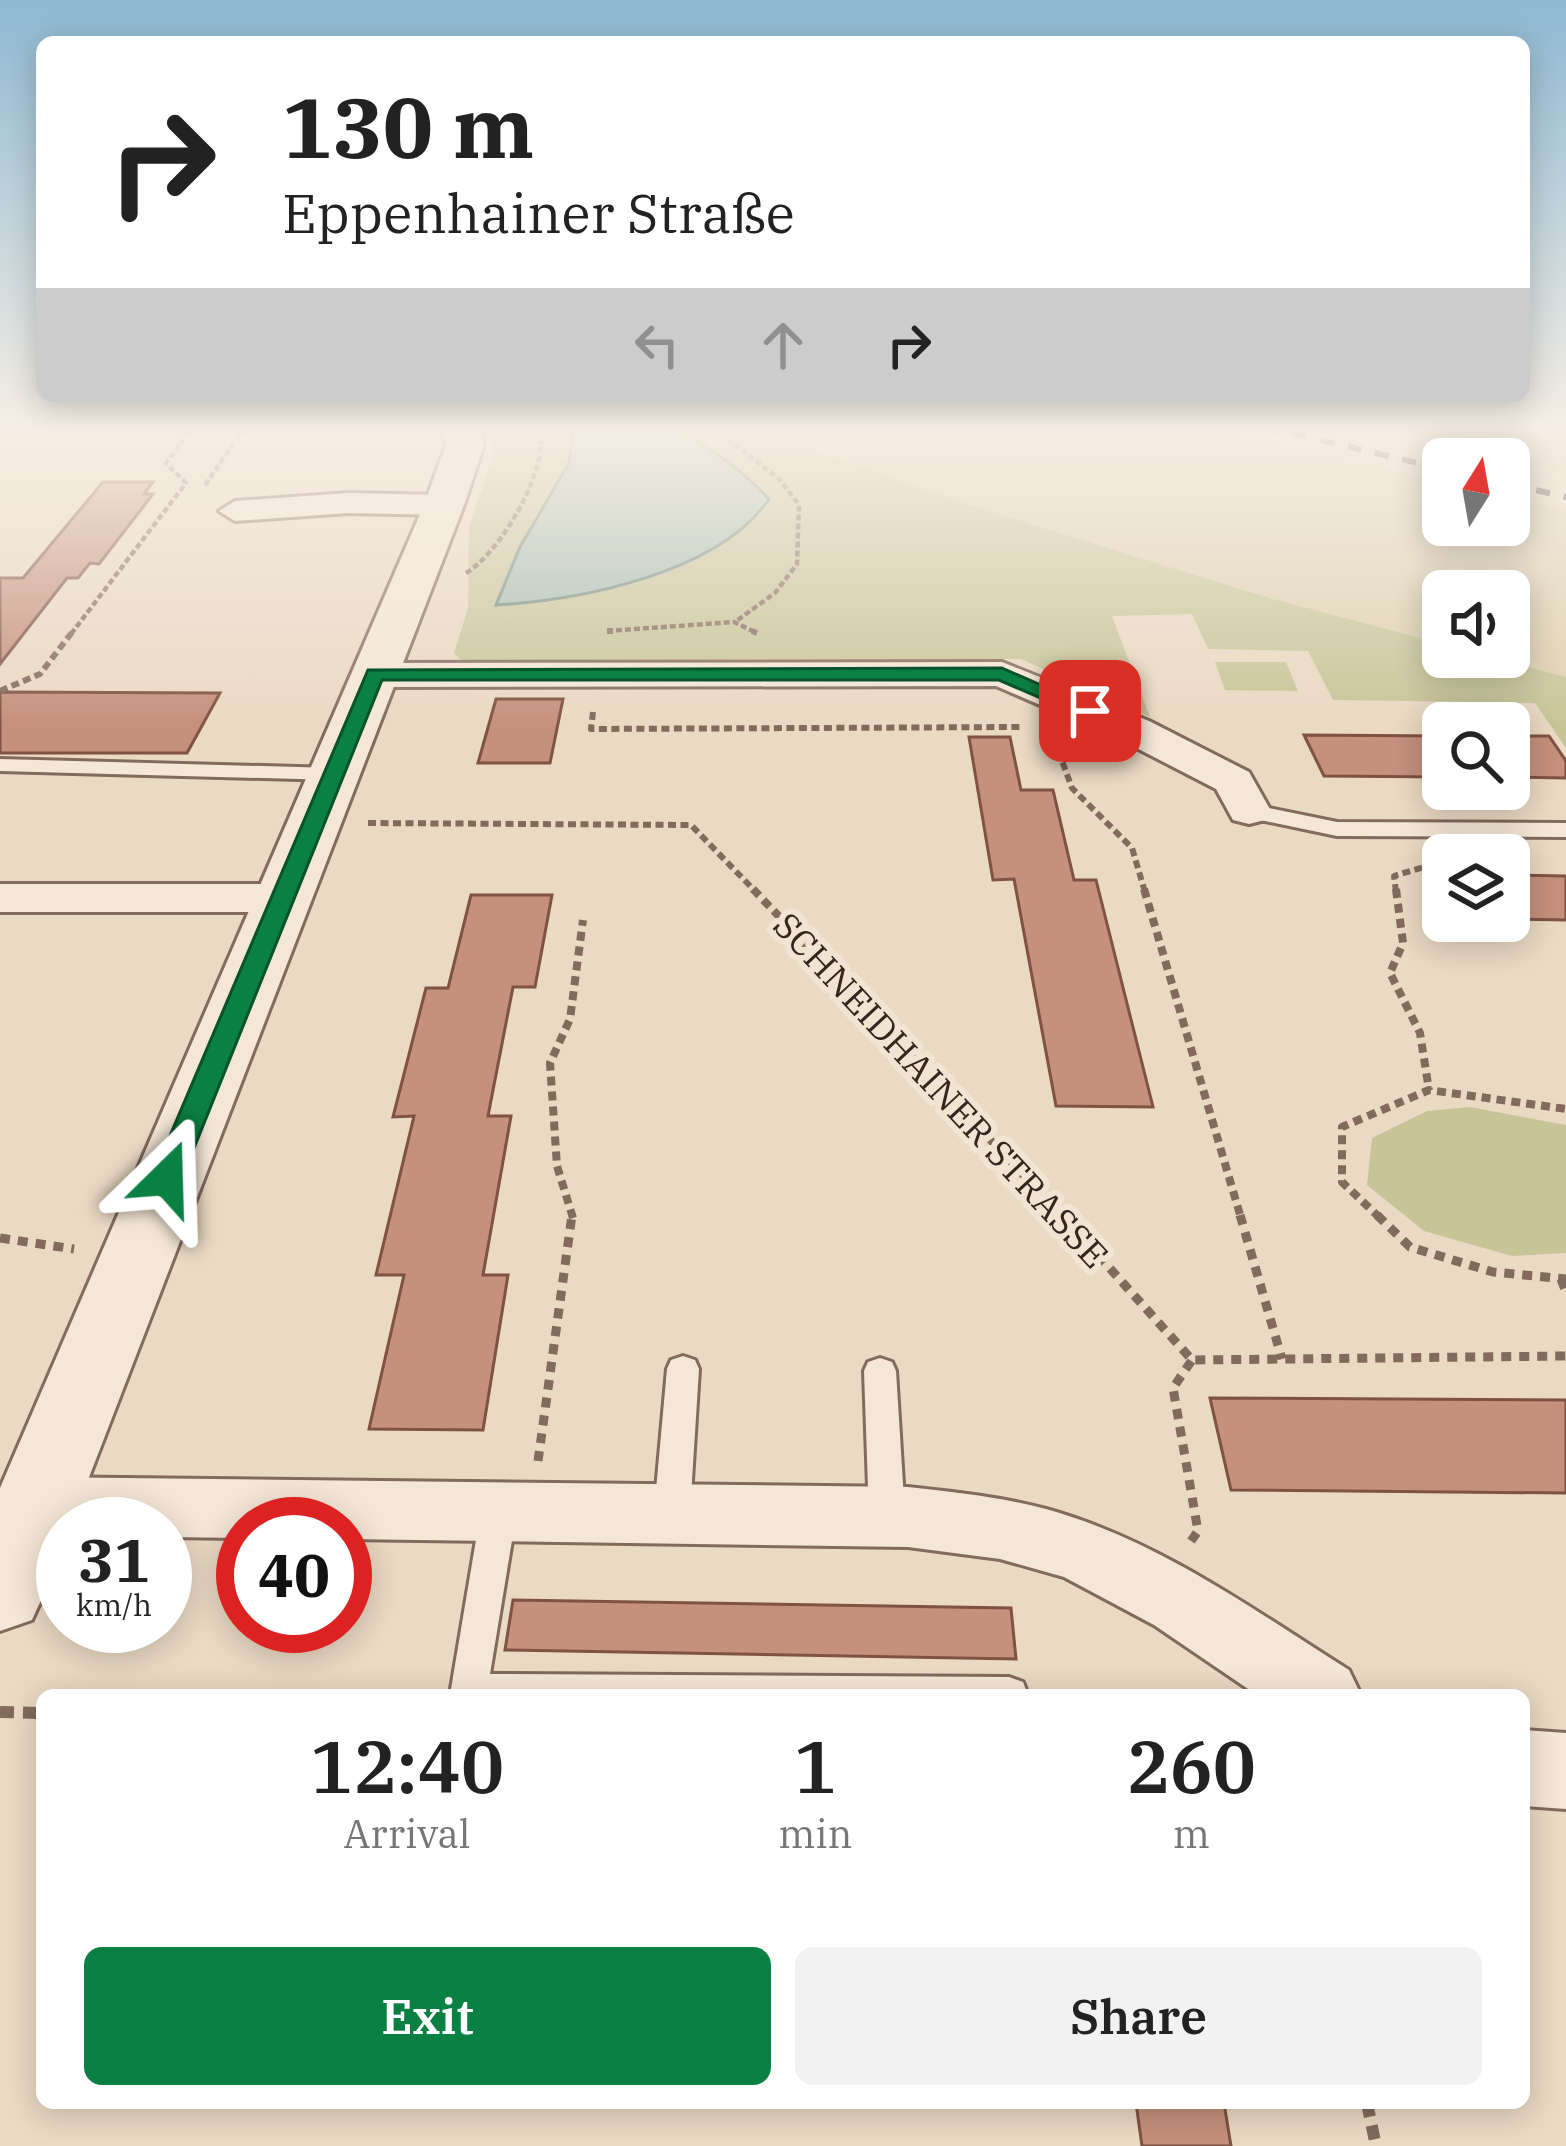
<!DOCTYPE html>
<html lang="en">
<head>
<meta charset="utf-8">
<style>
	:root { --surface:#fff; --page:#f2f2f2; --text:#222; --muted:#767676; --accent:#0b8043 }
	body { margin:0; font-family:"IBM Plex Serif",serif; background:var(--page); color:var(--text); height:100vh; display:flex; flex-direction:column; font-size:45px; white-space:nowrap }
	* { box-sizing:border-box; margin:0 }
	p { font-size:39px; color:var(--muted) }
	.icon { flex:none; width:66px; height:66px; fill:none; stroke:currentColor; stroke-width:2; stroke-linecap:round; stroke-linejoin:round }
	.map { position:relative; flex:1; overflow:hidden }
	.sheet { position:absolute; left:36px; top:1689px; width:1494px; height:420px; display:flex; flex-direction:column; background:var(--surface); border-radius:18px; box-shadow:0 6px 30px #0003 }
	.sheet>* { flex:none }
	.hud { position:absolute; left:36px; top:36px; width:1494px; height:366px; border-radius:18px; box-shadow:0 6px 30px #0003; background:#fff; color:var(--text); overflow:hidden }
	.needle { width:78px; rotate:11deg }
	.fabs { position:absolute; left:1422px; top:438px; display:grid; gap:24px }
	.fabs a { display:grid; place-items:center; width:108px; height:108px; border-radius:18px; background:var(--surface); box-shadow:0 6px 30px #0003; font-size:60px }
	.speed { position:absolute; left:36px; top:1497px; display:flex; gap:24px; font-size:60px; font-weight:700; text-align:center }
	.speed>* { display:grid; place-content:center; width:156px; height:156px; border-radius:50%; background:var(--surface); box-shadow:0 6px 30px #0003; line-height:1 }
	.speed small { font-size:30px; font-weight:400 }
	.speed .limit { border:18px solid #d22; background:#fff; color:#111 }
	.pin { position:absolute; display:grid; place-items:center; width:102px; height:102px; color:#fff; margin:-51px; border-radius:24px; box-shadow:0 6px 18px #0006 }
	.me { position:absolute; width:132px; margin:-66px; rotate:22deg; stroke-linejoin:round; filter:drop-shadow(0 0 9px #0008) }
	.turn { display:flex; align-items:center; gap:42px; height:252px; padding:0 48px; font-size:54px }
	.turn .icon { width:156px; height:156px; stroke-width:2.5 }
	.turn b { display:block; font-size:84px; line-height:102px }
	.lanes { display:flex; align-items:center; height:114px; padding:0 48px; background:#0003; justify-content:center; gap:60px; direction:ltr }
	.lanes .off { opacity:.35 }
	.eta { display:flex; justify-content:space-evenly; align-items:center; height:204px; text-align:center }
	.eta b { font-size:72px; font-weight:600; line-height:84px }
	.primary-button { display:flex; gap:24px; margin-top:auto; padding:24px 48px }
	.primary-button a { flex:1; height:138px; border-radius:18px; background:var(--accent); color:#fff; font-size:48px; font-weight:600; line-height:138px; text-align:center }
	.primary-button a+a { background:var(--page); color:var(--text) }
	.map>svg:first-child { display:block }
	.farmland { fill:#dfd1b1 }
	.green { fill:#c7c598 }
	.water { fill:#a5bdb2; stroke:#6d8a7f; stroke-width:3 }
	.building { fill:#c5907c; stroke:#7f5244; stroke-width:3 }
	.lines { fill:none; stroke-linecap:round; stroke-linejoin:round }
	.service-casing { stroke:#826a5c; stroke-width:6 }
	.minor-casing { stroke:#826a5c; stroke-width:6 }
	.tertiary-casing { stroke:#826a5c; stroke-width:6 }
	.path-far4 { stroke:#826a5c; stroke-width:4.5; stroke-dasharray:6 3; stroke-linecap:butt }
	.path-far3 { stroke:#826a5c; stroke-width:6; stroke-dasharray:8 4.5; stroke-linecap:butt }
	.path-far2 { stroke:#826a5c; stroke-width:8; stroke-dasharray:9 6; stroke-linecap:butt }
	.path-far1 { stroke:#826a5c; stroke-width:9; stroke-dasharray:10 8; stroke-linecap:butt }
	.path { stroke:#826a5c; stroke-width:12; stroke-dasharray:14 9; stroke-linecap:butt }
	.service { fill:#f5e7d6; fill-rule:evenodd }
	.minor { fill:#f5e7d6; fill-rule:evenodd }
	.tertiary { fill:#f5e7d6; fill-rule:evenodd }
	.rail { stroke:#34261e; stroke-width:6; stroke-dasharray:14 14; stroke-linecap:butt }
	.route { fill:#0b8043; stroke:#07532c; stroke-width:3 }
	.labels { text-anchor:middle; stroke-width:12; stroke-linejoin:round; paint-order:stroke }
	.street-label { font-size:36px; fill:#34261e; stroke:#f2e4d2 }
</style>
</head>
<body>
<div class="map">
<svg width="1566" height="2146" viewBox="0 0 1566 2146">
	<rect width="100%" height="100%" fill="#ead9c3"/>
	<g class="farmland">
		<path d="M753,427H1218L1443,481V525H1509V496L1566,510V677L1492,657H1509V591H1443V644L1273,599L955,501Z"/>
		<path d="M1368,427H1566V473L1509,459Z"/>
	</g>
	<g class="green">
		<path d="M491,427H753L956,501L1273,599L1443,644V657H1492L1566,677V748L1535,703L1333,700L1308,651L1208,649L1192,614L1112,616L1150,717L1021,659L461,660L454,653L468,608L469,527L492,459Z"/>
		<path d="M1215,662H1286L1298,691L1225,690Z"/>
		<path d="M1470,1107L1566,1125V1253L1512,1256L1424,1231L1367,1185L1372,1138L1427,1111Z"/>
	</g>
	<path class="water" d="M568,427C597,427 637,420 665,428C704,440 741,470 769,499C719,573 581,600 496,605L520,547L569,463L572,433Z"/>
	<g class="building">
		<path d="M103,482H153L144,494H153L99,564L90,563L78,578H67L0,664V578H23Z"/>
		<path d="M0,692L220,693L187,753H0Z"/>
		<path d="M496,699H563L550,763H478Z"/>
		<path d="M1304,735L1443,736V777L1324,776Z"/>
		<path d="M1509,736H1549L1566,761V778L1509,777Z"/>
		<path d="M969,737H1010L1021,790H1053L1074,880H1096L1153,1107L1056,1106L1014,879L993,880Z"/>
		<path d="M1509,875L1566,876V920L1509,919Z"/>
		<path d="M471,895H552L535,987H513L488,1116H511L483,1275H508L483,1430L369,1429L404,1275H376L414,1116L393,1117L426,988H448Z"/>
		<path d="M1210,1398L1566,1400V1493L1231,1490Z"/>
		<path d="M513,1600L1011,1608L1016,1659L505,1650Z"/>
		<path d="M1136,2103H1224L1231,2146H1142Z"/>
	</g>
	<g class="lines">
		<defs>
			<g id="service">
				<path d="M0,759L334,768L345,774L334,780L0,771Z"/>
				<path d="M1249,804L1337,822L1566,823V837L1337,836L1241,816L1238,811Z"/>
				<path d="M683,1356L695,1360L699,1369L690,1512L684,1522L672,1527L660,1522L654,1512L667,1369L671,1360Z"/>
				<path d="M880,1358L892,1362L896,1371L905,1516L900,1527L887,1531L874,1527L869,1516L864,1371L868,1362Z"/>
				<path d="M499,1495L511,1500L517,1510L490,1674L1009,1677L1023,1682L1028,1695H450L481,1510L487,1500Z"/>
			</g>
			<g id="minor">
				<path d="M348,493L444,495L460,505L444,515L348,513L235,521L219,511L235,501Z"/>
				<path d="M1002,662L1149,721L1249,772L1271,811L1265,820L1249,824L1233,820L1216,789L1119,739L996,686L375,687L361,683L356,675L361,667L375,663Z"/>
				<path d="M0,884H280L297,888L304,898L297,908L280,912H0Z"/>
				<path d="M36,1477L908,1487C954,1492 1001,1497 1046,1509C1158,1540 1252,1609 1349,1670L1361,1695H1257L1154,1625L1064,1577L1000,1559L908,1547L345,1539V1524H243V1538L165,1537V1524H63V1536L36,1535L11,1527L1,1506L11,1485Z"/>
				<path d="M1524,1730L1566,1733V1809L1524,1806Z"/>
			</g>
			<path id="tertiary" d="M442,427H478L484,445L464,505L71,1524H63C63,1558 46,1589 32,1620L0,1631V1488L424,505L446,445Z"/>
		</defs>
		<use href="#service" class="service-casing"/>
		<use href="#minor" class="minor-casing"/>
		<use href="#tertiary" class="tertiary-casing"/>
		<g class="path-far4">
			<path d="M693,427L734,443L780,480L799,505L797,564L775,593L735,622"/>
			<path d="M205,485L245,427"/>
			<path d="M466,573C501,552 550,468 540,427"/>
			<path d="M607,631L734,622L757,633"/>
			<path d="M71,634L186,483L166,463L193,427"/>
		</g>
		<g class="path-far3">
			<path d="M607,631H613"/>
			<path d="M752,631L757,633"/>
			<path d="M0,691L40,674L73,631"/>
			<path d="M593,712L591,729L1021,727"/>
			<path d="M1054,739L1072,788L1132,848L1145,892"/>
			<path d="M368,823L691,825L756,892"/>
			<path d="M1396,892L1394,876L1424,867"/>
		</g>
		<g class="path-far2">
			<path d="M753,889L1064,1218"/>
			<path d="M1144,889L1241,1218"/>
			<path d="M1396,889L1403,943L1390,973L1420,1033L1429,1090"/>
			<path d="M573,1218L557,1166L550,1063L570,1019L583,920"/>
			<path d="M1380,1218L1342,1182V1127L1429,1090L1566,1109"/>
		</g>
		<g class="path-far1">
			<path d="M1062,1215L1192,1360L1566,1356"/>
			<path d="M1240,1215L1282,1359"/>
			<path d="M1377,1215L1410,1247L1493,1272L1566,1279"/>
			<path d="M0,1238L74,1249"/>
			<path d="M1561,1279L1566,1292"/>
			<path d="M538,1461L572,1215"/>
			<path d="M1191,1541L1198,1531L1173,1388L1192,1360"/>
		</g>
		<g class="path">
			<path d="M0,1712L42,1713"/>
			<path d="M1367,2103L1376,2146"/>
		</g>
		<use href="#service" class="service"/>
		<use href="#minor" class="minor"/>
		<use href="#tertiary" class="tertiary"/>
		<g class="rail">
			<path d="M1266,427L1443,469"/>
			<path d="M1509,484L1566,497"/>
		</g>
	</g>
	<linearGradient id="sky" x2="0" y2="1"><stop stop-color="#8db8d2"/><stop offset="0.59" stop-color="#f6eee4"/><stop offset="1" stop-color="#f6eee4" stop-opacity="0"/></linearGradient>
	<rect width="1566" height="727" fill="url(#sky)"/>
	<path class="route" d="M1002,668L1100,711L1082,716L999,680H382L182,1178L177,1185H157L152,1178L368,670Z"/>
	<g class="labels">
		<g class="street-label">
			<text transform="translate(941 1090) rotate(47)" y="13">SCHNEIDHAINER STRASSE</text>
		</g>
	</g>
</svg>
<div class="fabs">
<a><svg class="needle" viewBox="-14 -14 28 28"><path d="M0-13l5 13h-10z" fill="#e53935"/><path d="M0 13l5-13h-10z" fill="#767676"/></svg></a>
<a><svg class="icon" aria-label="sound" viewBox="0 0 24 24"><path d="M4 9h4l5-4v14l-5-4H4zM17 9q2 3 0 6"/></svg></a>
<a><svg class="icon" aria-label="search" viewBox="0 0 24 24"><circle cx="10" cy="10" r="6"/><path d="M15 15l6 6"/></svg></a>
<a><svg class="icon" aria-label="layers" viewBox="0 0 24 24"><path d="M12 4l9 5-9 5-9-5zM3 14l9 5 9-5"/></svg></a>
</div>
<div class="speed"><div>31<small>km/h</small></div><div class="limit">40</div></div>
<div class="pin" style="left:1090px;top:711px;background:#d93025"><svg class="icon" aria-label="arrive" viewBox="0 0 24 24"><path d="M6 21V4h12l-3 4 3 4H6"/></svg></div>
<svg class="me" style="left:167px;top:1178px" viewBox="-20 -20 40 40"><path d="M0-17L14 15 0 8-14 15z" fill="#0b8043" stroke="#fff" stroke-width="4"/></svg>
<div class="hud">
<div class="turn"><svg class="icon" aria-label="right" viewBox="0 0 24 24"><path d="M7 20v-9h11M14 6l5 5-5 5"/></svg><div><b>130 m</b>Eppenhainer Straße</div></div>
<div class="lanes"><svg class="icon off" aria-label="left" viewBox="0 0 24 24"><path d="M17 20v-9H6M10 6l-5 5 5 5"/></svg><svg class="icon off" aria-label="ahead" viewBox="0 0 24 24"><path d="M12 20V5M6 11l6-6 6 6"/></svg><svg class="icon" aria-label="right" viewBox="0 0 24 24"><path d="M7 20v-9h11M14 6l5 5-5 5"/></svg></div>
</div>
<section class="sheet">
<div class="eta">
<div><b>12:40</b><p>Arrival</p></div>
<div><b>1</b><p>min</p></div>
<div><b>260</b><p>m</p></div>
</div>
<div class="primary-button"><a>Exit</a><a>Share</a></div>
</section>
</div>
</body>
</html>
